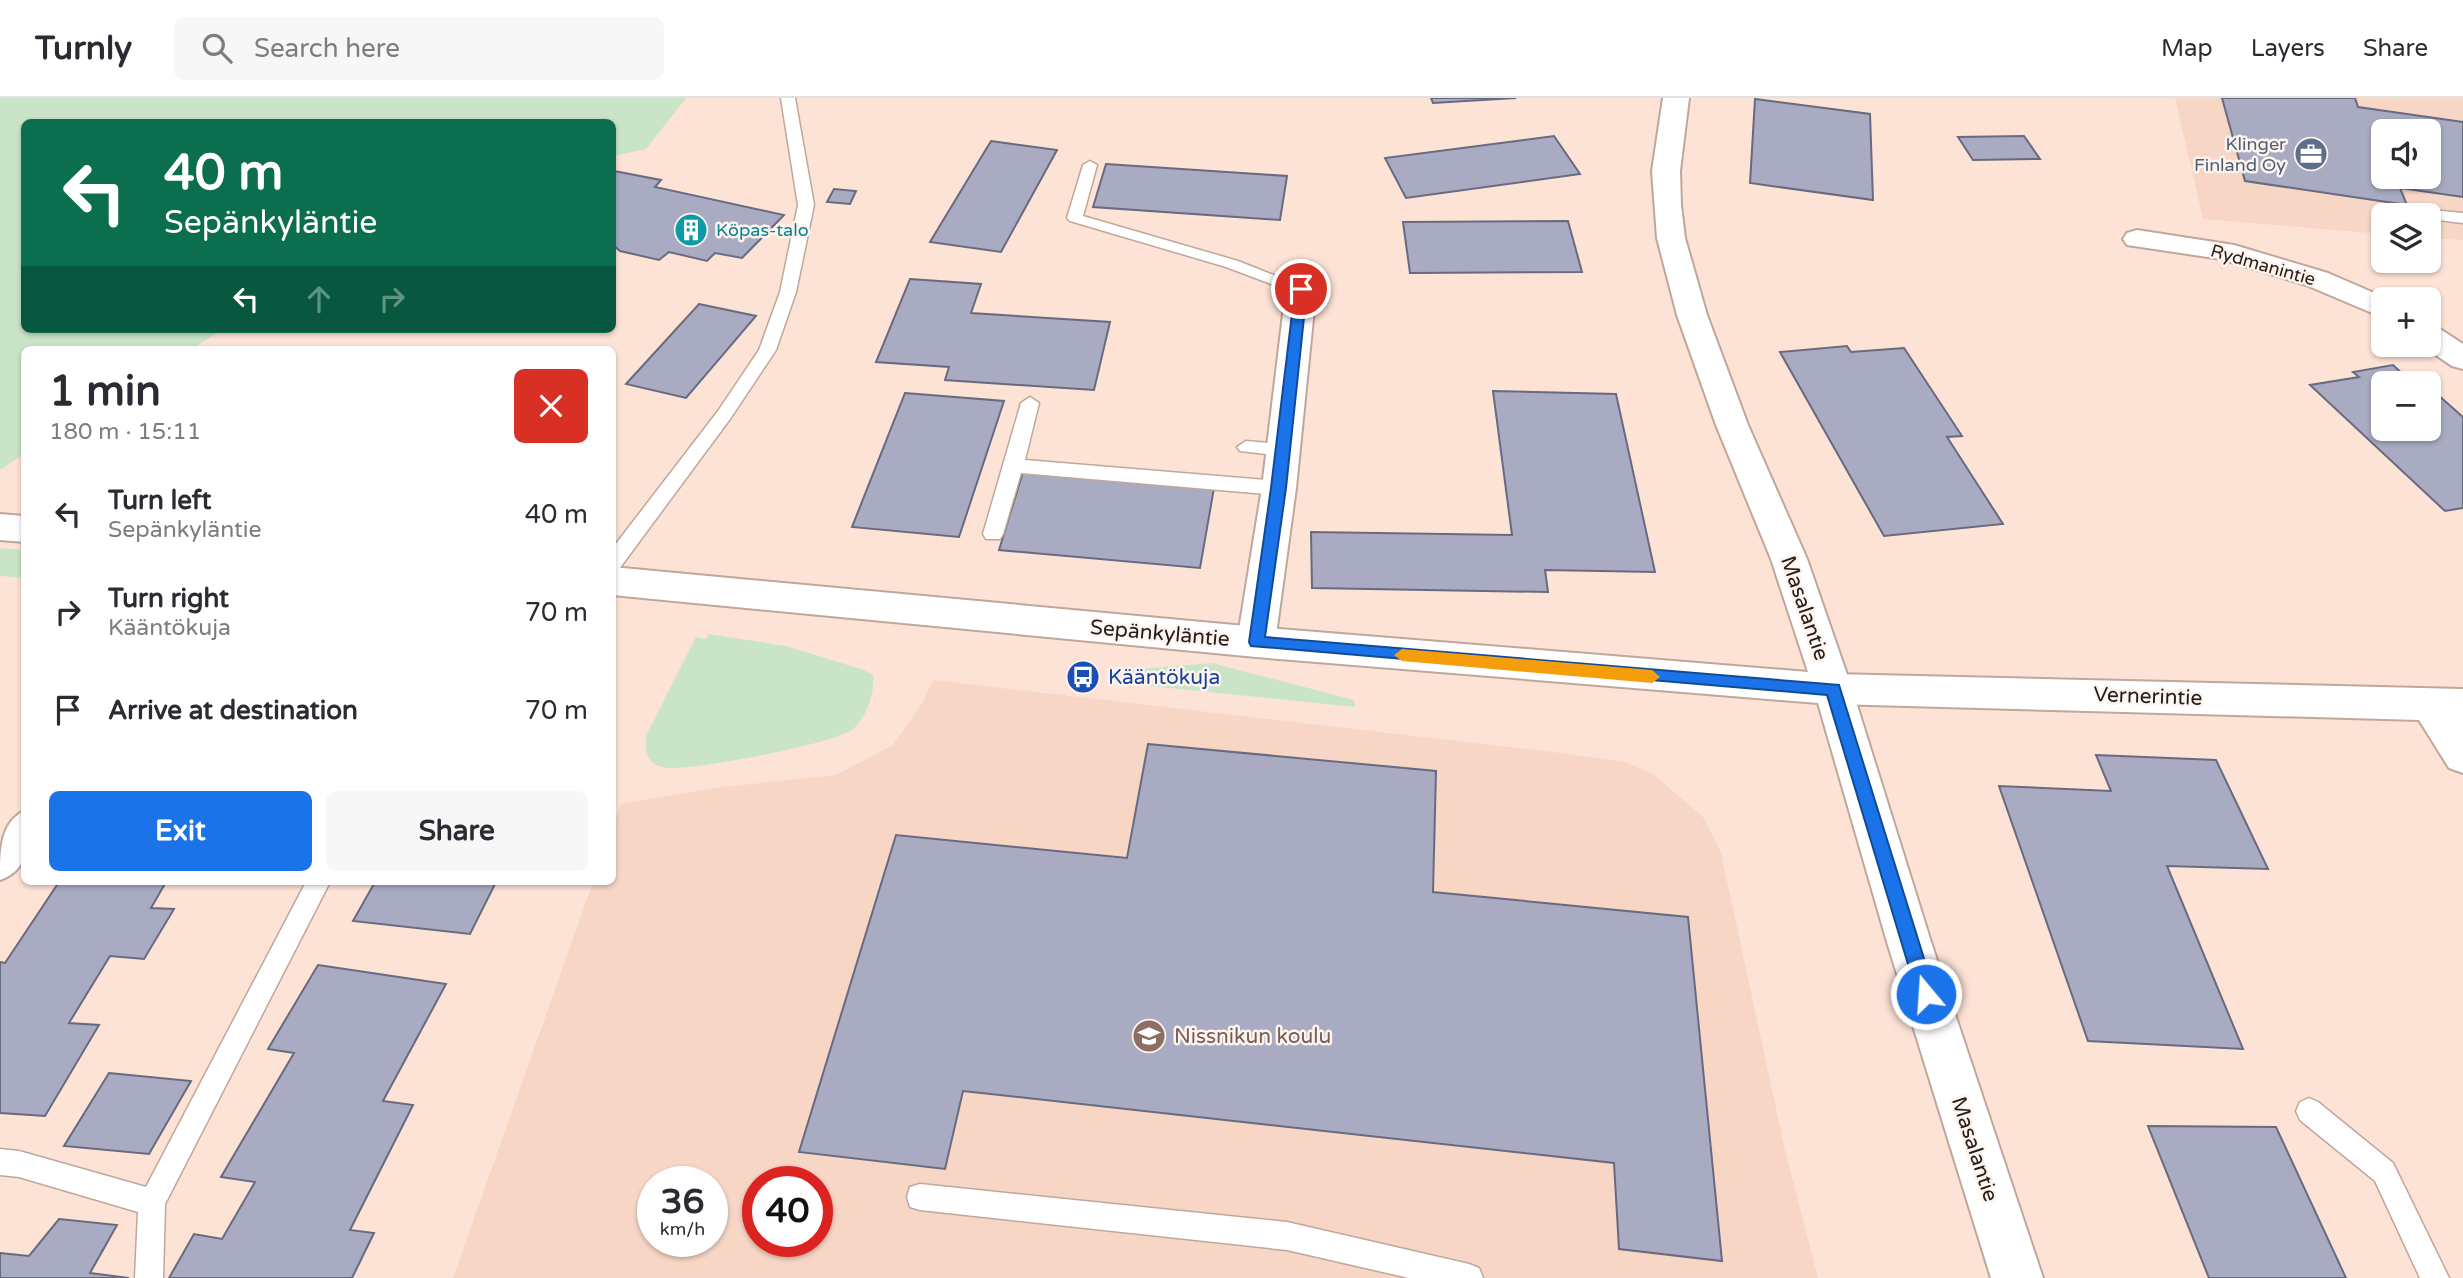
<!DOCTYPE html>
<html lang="en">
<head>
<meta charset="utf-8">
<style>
	:root { --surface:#fff; --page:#f7f7f7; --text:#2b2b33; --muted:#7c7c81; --line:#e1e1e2; --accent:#1a73e8 }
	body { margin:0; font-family:"Varela Round",sans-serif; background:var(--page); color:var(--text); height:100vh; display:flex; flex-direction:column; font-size:26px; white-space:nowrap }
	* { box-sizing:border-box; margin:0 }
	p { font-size:23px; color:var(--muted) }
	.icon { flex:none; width:38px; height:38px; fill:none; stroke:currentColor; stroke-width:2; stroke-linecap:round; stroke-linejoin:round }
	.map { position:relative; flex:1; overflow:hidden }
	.panel { position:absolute; left:21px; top:248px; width:595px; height:539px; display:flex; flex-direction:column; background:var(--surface); border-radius:10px; box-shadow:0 2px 5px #0004 }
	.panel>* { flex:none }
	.banner { position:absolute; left:21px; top:21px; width:595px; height:214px; border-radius:10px; box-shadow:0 2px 5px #0004; background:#0b6e4f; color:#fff; overflow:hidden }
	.controls { position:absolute; left:2371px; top:21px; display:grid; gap:14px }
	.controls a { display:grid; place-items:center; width:70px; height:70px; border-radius:10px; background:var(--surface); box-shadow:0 2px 5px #0004; font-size:35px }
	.speed { position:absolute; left:637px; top:1068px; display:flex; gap:14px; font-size:35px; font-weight:700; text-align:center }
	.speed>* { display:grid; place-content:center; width:91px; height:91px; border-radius:50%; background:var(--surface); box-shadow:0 2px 5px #0004; line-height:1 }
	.speed small { font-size:18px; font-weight:400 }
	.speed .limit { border:10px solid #d22; background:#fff; color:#111 }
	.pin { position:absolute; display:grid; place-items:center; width:60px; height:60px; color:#fff; margin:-30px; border:4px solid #fff; border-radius:50%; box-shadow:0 2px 7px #0007 }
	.me { position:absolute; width:77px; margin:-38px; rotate:342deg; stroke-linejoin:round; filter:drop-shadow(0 0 5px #0008) }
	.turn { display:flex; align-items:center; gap:24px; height:147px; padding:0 28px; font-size:32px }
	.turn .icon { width:91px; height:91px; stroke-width:2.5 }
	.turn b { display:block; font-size:49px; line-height:60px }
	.lanes { display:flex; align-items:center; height:66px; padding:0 28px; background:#0003; justify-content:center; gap:35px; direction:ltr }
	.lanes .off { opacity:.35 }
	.round { display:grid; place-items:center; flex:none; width:74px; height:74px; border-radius:10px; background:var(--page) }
	.headline { display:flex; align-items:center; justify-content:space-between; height:119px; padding:0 28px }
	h1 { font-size:42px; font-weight:700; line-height:52px }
	.primary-button { display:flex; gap:14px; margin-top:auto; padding:14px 28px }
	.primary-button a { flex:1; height:80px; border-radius:10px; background:var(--accent); color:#fff; font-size:28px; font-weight:700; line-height:80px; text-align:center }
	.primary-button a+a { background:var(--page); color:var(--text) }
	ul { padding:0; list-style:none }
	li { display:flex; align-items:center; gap:21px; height:98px; padding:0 28px }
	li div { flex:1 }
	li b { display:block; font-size:26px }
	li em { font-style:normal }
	header { display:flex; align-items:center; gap:42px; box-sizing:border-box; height:98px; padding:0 35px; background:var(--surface); border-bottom:2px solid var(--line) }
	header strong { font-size:33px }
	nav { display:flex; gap:38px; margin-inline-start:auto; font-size:24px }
	.search { width:490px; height:63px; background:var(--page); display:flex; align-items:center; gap:18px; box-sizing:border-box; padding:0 24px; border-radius:10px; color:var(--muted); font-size:26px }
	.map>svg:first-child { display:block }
	.built { fill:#f7d6c5; fill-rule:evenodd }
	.green { fill:#cae4c8 }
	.building { fill:#a9abc2; stroke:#686a7f; stroke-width:2; fill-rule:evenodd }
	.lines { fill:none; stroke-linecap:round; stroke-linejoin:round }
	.service-casing { stroke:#bfa79b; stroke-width:3 }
	.minor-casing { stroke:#bfa79b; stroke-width:4 }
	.tertiary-casing { stroke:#bfa79b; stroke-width:4 }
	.service { fill:#fff; fill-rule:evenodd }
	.minor { fill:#fff; fill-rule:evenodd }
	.tertiary { fill:#fff; fill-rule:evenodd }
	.route { fill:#1a73e8; stroke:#114b97; stroke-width:2 }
	.slow { fill:#f59e0b }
	.labels { text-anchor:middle; stroke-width:5; stroke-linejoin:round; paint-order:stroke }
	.far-service-label { font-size:18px; fill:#4e5e75; stroke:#fef4ef; text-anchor:end }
	.far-culture-label { font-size:18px; fill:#0d838f; stroke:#fef4ef; text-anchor:start }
	.far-street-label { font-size:18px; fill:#251c17; stroke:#fef4ef }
	.street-label { font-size:21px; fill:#251c17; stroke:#fef4ef }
	.transit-label { font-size:21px; fill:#164399; stroke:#fef4ef; text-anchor:start }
	.education-label { font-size:21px; fill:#785e54; stroke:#fef4ef; text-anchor:start }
</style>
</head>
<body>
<header>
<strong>Turnly</strong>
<div class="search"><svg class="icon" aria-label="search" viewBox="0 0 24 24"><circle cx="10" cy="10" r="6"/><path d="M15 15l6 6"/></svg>Search here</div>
<nav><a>Map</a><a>Layers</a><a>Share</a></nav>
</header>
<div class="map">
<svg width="2463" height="1180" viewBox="0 0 2463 1180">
	<rect width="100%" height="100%" fill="#fde3d6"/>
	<g class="built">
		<path d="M2175,0H2463V142L2429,140V117H2384L2383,136L2203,121ZM2384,33H2429V79H2384Z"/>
		<path d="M933,582L1561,655L1625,664L1653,676L1703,719L1721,755L1785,1052L1818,1180H453L593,784H612L613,730L621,706L723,689L836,677L893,647L923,604ZM653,1083H712V1143H653ZM758,1083H817V1143H758Z"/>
	</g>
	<g class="green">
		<path d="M0,0H686L646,51L613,58L612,24H24V231H223L190,252H24V356L0,372Z"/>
		<path d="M0,450L24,452V480L0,478Z"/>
		<path d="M709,536L786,548L864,572L873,577C875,594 867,619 853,631C835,646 698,671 671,670C665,670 655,668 651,663C645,656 646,646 646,638L696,539L706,541Z"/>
		<path d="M1212,565L1354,602L1355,609L1120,585L1127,572Z"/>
	</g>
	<g class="building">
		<path d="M1431,0H1516L1433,5Z"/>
		<path d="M2222,0H2355L2358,9L2463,24V99L2400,90L2407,107L2245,83ZM2384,33H2429V79H2384Z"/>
		<path d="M1755,1L1870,16L1873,102L1750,85Z"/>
		<path d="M1554,38L1580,76L1406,100L1385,60Z"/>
		<path d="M2024,38L2040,61L1973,62L1958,39Z"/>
		<path d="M991,43L1057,52L1001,154L930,144Z"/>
		<path d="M1106,66L1287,78L1280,122L1093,109Z"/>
		<path d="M614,73L661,82L655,89L784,117L742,160L715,155L707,163L669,154L659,162L620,153L612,146Z"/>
		<path d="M834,91L856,93L850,106L827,104Z"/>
		<path d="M1568,123L1582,174L1410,175L1403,124Z"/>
		<path d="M910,181L981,186L971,215L1110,224L1094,292L945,282L949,269L876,264Z"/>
		<path d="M699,206L756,218L686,300L626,286Z"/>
		<path d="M1847,248L1851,254L1904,250L1962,338L1947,339L2003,426L1884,438L1780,254Z"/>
		<path d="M2393,267L2407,280L2417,278L2425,285H2384V331H2429V289L2463,319V410L2445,413L2310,287L2359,279L2353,274Z"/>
		<path d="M1493,293L1616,296L1655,474L1545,472L1548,494L1312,490L1311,434L1512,437Z"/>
		<path d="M905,295L1004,303L959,439L852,429Z"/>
		<path d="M1023,374L1214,390L1200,470L999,452Z"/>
		<path d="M1148,646L1436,673L1433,794L1688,819L1722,1163L1619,1151L1614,1065L963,993L945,1071L799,1054L896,737L1127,760Z"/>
		<path d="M2096,657L2216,662L2268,771L2167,768L2243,951L2088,943L1999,688L2111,693Z"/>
		<path d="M59,784H166L151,810L174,811L144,861L110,858L69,925L99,927L45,1018L0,1015V864L5,865Z"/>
		<path d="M375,784H496L470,836L353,823Z"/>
		<path d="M318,867L446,886L383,1003L413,1007L350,1132L374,1135L352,1180H169L194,1136L222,1141L255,1084L221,1079L294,955L268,951Z"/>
		<path d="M109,975L191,983L149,1056L64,1048Z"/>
		<path d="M2148,1028L2276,1029L2346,1180H2209Z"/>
		<path d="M59,1121L117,1127L90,1175L129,1180H0V1155L29,1158Z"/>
	</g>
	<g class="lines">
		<defs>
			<g id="service">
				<path d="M781,0H795L814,107L796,194L776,252L730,321L619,471L612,473V451L718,313L759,252L780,194L798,107Z"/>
				<path d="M1090,63L1097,67L1083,118L1238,163L1309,191L1307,195H1295L1226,169L1070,123L1067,120L1083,67Z"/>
				<path d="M2411,110L2463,115V125L2429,121V117H2405L2406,112Z"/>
				<path d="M1030,299L1039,305L1025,362L1279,383L1288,390L1279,397L1021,375L1003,436L1000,441H986L983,436L1021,305Z"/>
				<path d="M1246,343L1282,346L1291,352L1282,358L1240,353L1237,349Z"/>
				<path d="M306,784H330L165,1106L163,1180H135L138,1114L19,1079L0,1077V1051L19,1053L146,1089Z"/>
				<path d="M2309,1000L2318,1004L2393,1065L2449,1180H2420L2375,1083L2300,1022L2296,1013L2300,1004Z"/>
				<path d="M920,1086L1287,1124L1469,1166L1479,1170L1483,1180H1409L1287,1152L920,1112L910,1109L907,1099L910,1089Z"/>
			</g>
			<g id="minor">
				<path d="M2137,132L2234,147L2328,175L2388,201H2384V220L2306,187L2221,161L2127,147L2123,141L2127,135Z"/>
				<path d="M1301,182L1312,184L1316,191L1296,390L1275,544L1269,554L1256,559L1243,554L1237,544L1262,390L1286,191L1290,184Z"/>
				<path d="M2429,228L2440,231L2463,246V271L2452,268L2421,247H2429Z"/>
				<path d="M1833,576L2463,591V675L2449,670L2419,622L1833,606L1819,602L1814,591L1819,580Z"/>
				<path d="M24,713C27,742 32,771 0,782C0,752 0,725 24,713Z"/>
			</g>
			<g id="tertiary">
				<path d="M1663,0H1689L1680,73L1681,107L1685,140L1707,217L1748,327L1807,461L1852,591L1931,844L2043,1180H1991L1887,844L1818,605L1256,559L612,497V469L1256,529L1808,574L1771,461L1716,327L1677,217L1657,140L1652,73Z"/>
				<path d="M0,416L24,418V444L0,442Z"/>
			</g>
		</defs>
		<use href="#service" class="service-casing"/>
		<use href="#minor" class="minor-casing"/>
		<use href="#tertiary" class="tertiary-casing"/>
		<use href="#service" class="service"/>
		<use href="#minor" class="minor"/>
		<use href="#tertiary" class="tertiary"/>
	</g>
	<path class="route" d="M1301,187L1307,191L1286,390L1265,539L1839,587L1935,896L1932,902L1926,905L1919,902L1917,896L1827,597L1251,548L1249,544L1271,390L1295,191Z"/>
	<path class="slow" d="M1402,551L1652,572L1660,579L1652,585L1402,563L1394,557Z"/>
	<defs>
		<symbol id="office-disc" viewBox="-11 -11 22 22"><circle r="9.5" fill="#5c6f8a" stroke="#fef4ef"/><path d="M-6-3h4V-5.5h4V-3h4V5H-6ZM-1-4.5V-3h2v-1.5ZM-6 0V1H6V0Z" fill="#fff"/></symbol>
		<symbol id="building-disc" viewBox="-11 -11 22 22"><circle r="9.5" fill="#0f9aa8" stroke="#fef4ef"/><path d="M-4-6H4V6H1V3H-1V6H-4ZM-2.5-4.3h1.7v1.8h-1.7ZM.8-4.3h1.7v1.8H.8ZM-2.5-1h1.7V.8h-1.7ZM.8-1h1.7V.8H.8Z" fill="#fff"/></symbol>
		<symbol id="bus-disc" viewBox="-11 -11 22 22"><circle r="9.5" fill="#1a4fb4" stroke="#fef4ef"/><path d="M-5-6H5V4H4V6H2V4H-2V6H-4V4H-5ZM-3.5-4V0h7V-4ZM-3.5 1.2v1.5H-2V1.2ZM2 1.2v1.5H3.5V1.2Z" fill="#fff"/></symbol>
		<symbol id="school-disc" viewBox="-11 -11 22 22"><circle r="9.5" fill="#8d6e63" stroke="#fef4ef"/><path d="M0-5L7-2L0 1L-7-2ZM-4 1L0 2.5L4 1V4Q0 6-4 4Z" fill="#fff"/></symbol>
	</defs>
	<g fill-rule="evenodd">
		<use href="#office-disc" x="2292" y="37" width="38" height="38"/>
		<use href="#building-disc" x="672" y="113" width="38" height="38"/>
		<use href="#bus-disc" x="1064" y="560" width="38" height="38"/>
		<use href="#school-disc" x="1130" y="919" width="38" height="38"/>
	</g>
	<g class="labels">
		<g class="far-service-label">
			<text x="2286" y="52">Klinger<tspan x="2286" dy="21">Finland Oy</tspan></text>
		</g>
		<g class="far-culture-label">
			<text x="716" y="138">Köpas-talo</text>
		</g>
		<g class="far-street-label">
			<text transform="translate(2263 167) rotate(16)" y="6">Rydmanintie</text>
		</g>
		<g class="street-label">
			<text transform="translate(1805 510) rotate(71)" y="7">Masalantie</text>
			<text transform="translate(1160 535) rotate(5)" y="7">Sepänkyläntie</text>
			<text transform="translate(2148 598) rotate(2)" y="7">Vernerintie</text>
			<text transform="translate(1975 1051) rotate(72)" y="7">Masalantie</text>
		</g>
		<g class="transit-label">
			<text x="1108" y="586">Kääntökuja</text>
		</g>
		<g class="education-label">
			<text x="1174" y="945">Nissnikun koulu</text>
		</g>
	</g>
</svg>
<div class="controls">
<a><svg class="icon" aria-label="sound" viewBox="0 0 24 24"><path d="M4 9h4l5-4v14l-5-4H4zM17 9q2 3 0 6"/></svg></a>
<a><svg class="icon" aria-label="layers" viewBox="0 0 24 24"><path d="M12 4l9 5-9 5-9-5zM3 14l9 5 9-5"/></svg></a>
<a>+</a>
<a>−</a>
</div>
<div class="speed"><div>36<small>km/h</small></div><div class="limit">40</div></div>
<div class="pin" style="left:1301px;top:191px;background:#d93025"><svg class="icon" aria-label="arrive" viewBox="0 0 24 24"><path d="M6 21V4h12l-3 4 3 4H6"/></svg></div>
<svg class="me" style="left:1926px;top:896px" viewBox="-20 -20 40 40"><circle r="17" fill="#1a73e8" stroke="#fff" stroke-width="3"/><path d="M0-11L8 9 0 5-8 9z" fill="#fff"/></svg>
<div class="banner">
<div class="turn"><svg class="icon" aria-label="left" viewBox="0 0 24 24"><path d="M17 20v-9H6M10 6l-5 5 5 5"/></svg><div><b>40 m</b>Sepänkyläntie</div></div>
<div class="lanes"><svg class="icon" aria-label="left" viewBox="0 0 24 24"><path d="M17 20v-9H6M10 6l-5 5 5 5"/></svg><svg class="icon off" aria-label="ahead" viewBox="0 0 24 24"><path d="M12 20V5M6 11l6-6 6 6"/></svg><svg class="icon off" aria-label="right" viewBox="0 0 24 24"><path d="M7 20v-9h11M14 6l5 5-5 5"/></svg></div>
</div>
<section class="panel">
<div class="headline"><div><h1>1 min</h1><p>180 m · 15:11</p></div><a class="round" style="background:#d93025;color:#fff"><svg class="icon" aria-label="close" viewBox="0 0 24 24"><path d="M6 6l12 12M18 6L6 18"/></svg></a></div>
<ul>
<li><svg class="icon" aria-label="left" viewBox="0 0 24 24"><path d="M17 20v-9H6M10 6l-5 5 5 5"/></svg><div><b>Turn left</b><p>Sepänkyläntie</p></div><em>40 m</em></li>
<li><svg class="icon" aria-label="right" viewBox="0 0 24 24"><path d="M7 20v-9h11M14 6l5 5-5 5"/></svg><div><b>Turn right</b><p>Kääntökuja</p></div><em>70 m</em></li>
<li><svg class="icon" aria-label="arrive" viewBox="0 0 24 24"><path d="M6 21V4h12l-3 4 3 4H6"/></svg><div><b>Arrive at destination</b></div><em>70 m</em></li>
</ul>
<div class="primary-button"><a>Exit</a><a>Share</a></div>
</section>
</div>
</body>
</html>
